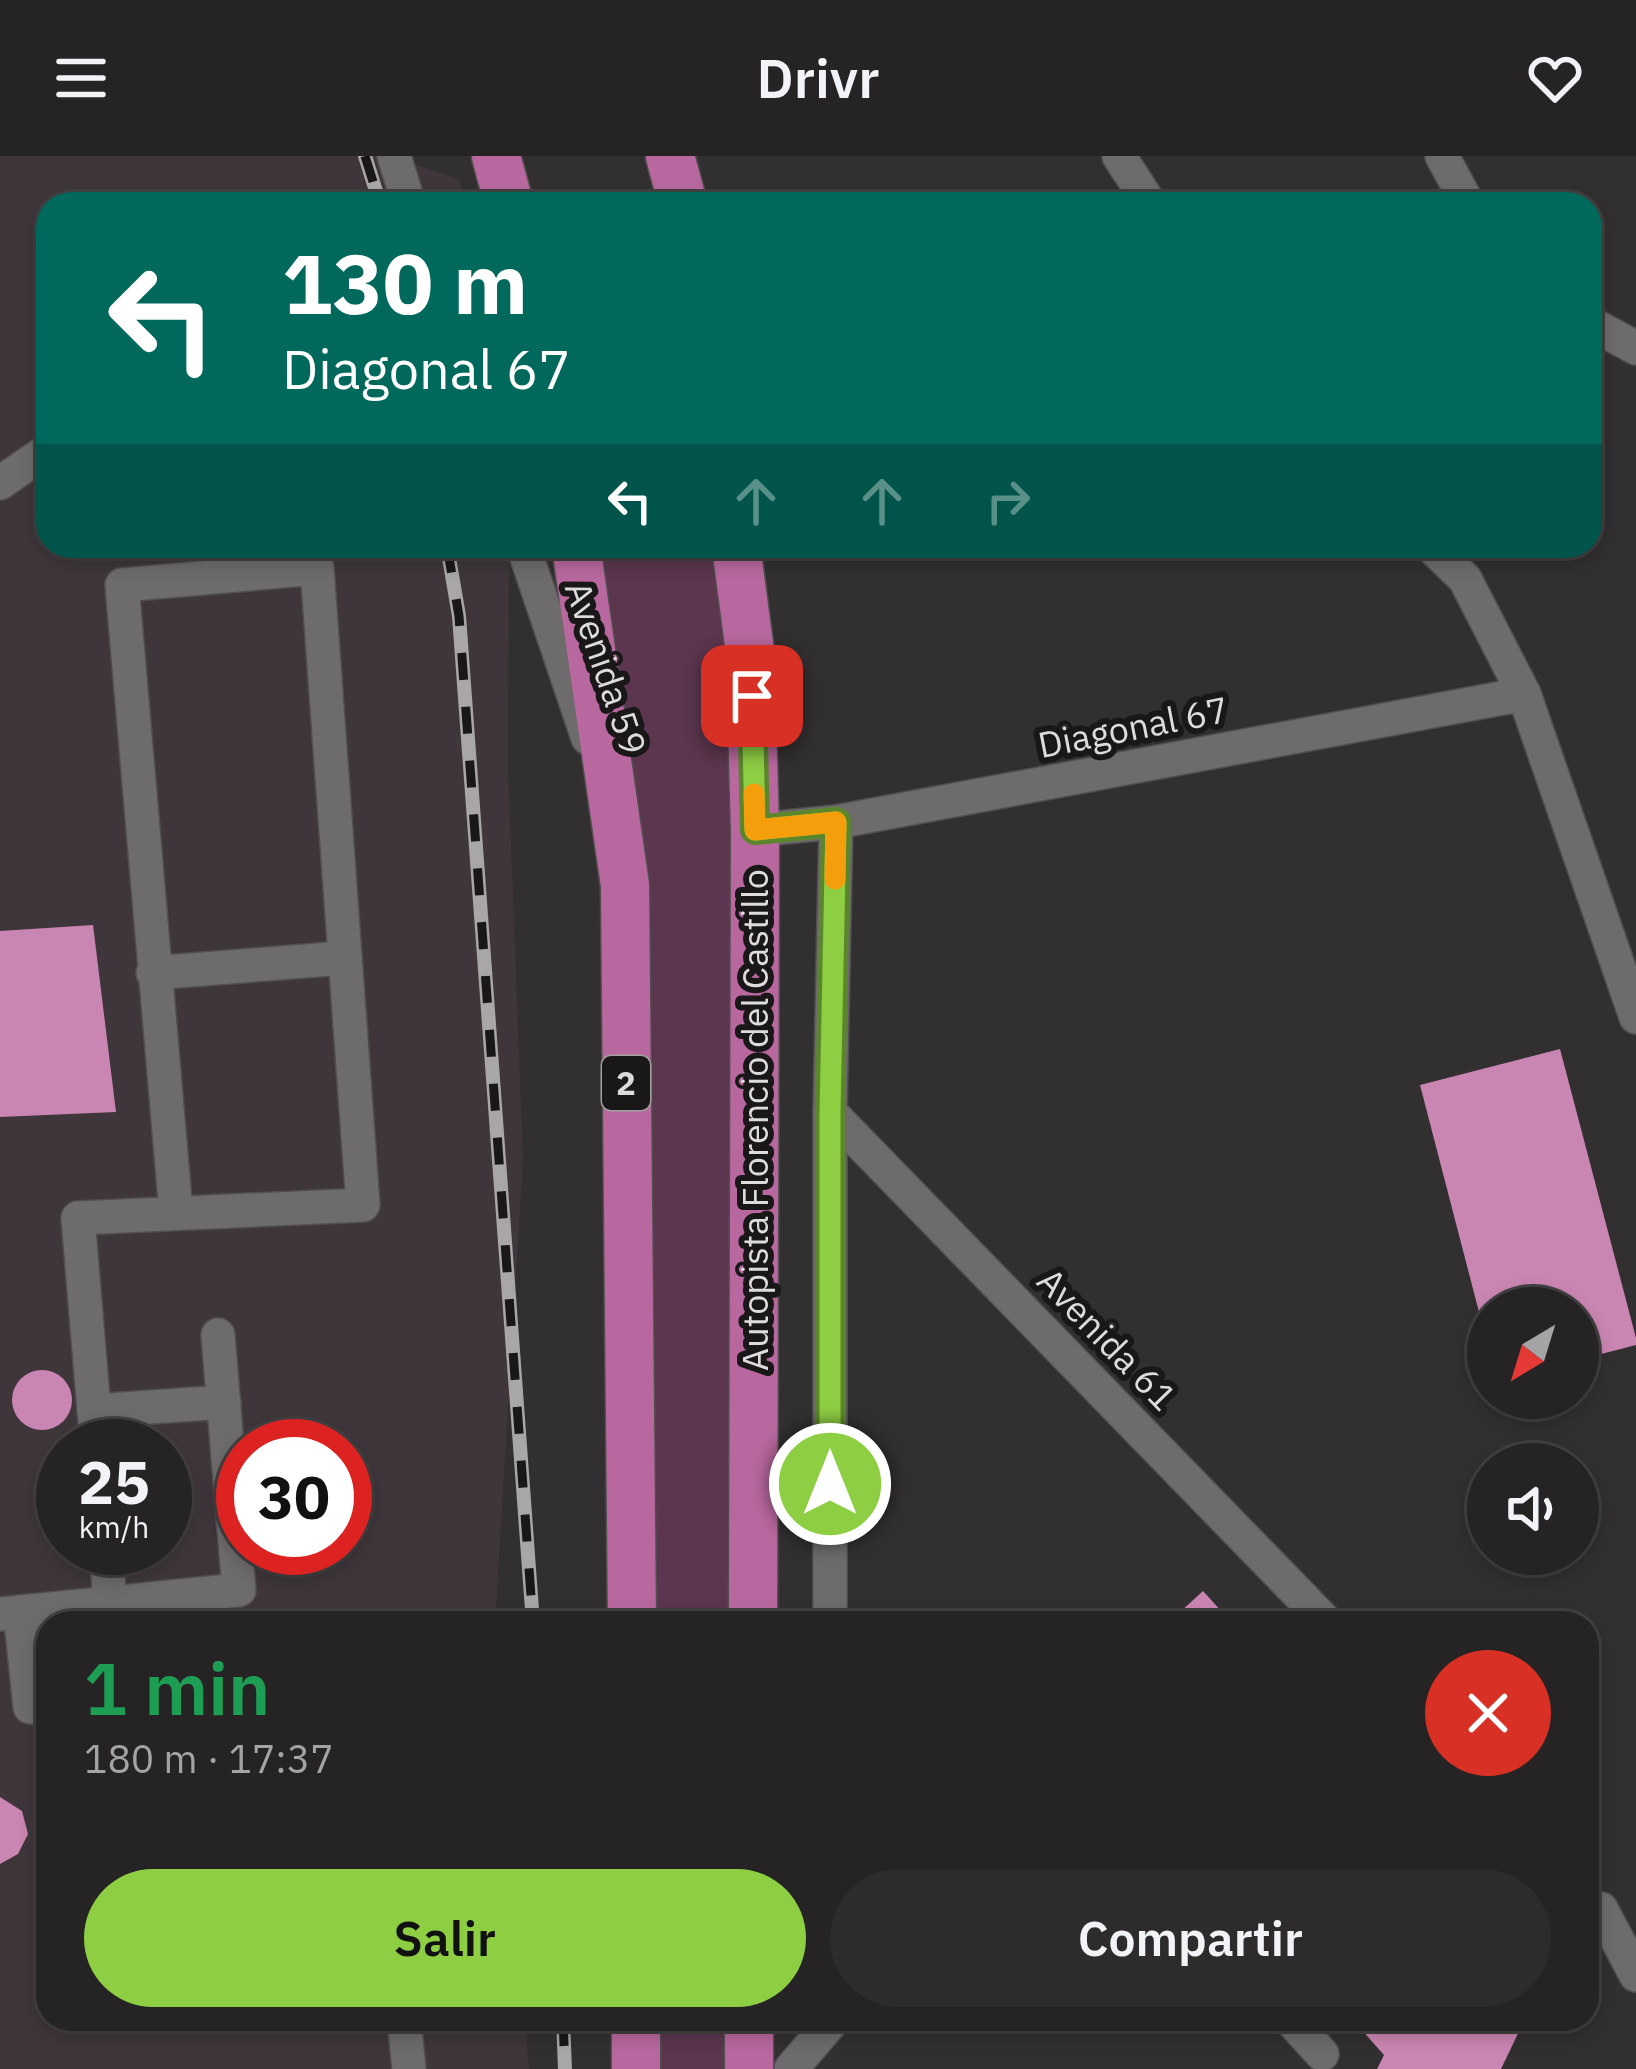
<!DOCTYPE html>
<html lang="es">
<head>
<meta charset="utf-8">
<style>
	:root { --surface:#262324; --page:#2e2b2c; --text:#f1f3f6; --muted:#a4a4a6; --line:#424041; --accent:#8ece43 }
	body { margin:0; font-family:"IBM Plex Sans",sans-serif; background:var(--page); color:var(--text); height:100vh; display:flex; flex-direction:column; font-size:45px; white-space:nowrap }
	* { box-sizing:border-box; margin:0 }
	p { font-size:39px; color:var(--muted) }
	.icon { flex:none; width:66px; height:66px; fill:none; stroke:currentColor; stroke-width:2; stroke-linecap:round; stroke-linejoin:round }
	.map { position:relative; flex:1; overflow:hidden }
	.panel { position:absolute; left:36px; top:1455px; width:1563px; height:420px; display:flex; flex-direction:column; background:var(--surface); border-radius:36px; box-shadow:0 6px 18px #0003,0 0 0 3px var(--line) }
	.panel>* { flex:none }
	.guide { position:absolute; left:36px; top:36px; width:1566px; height:366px; border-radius:36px; box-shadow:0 6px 18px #0003,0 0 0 3px var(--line); background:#00695c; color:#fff; overflow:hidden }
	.needle { width:78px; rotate:218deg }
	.controls { position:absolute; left:1467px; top:1131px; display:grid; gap:24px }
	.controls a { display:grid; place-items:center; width:132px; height:132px; border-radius:50%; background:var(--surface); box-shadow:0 6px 18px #0003,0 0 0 3px var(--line); font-size:60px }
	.speed { position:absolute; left:36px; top:1263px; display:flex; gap:24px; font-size:60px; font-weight:700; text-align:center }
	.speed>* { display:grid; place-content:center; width:156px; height:156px; border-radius:50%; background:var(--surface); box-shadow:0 6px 18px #0003,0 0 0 3px var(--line); line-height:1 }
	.speed small { font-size:30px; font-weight:400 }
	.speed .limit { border:18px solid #d22; background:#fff; color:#111 }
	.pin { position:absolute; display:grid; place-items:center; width:102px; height:102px; color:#fff; margin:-51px; border-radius:24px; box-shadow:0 6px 18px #0006 }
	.me { position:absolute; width:132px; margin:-66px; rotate:0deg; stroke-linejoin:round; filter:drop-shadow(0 0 9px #0008) }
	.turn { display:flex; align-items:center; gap:42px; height:252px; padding:0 48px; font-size:54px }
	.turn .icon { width:156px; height:156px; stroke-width:2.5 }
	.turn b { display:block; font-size:84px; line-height:102px }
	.lanes { display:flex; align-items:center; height:114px; padding:0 48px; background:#0003; justify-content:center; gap:60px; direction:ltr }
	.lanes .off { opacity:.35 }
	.round { display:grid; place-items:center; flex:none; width:126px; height:126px; border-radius:63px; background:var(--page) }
	.head { display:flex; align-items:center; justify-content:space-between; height:204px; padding:0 48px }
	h1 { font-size:72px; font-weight:600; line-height:90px; color:#1e9e55 }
	.cta { display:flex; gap:24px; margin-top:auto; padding:24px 48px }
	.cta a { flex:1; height:138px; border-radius:72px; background:var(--accent); color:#111; font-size:48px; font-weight:600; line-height:138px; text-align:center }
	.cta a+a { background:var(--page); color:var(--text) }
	header { display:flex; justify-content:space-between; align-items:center; height:156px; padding:0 48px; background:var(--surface); font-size:54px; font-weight:600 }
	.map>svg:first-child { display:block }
	.built { fill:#3e363b; fill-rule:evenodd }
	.green { fill:#5b364e }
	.building { fill:#ca86b2 }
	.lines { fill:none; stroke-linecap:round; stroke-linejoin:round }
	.minor-casing { stroke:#504e4f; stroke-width:36 }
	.highway-casing { stroke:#504e4f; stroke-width:51 }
	.minor { stroke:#6e6b6d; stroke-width:33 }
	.highway { stroke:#b8689e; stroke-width:48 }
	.rail-casing { stroke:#a9a6a7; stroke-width:14 }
	.rail { stroke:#191718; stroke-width:9; stroke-dasharray:27; stroke-linecap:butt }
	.route-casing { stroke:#5c862c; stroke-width:30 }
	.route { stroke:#8ece43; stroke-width:21 }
	.slow { stroke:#f59e0b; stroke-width:21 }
	.labels { text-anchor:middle; stroke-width:12; stroke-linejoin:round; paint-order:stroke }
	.shield { fill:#191718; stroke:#a2a0a1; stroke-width:3 }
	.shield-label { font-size:33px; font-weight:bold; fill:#dddbdc }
	.street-label { font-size:36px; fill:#dddbdc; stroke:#191718 }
</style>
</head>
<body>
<header><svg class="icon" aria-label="menu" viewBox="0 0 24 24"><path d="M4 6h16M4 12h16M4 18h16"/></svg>Drivr<svg class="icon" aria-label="heart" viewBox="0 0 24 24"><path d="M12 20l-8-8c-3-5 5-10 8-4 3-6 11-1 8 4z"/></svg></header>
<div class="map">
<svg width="1636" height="1913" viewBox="0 0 1636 1913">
	<rect width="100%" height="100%" fill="#322f30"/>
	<path class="built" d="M0,0H388L459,23L466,48H48V390H509L508,610L523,1003L495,1467H48V1863H525L529,1913H0ZM63,1290H165V1392H63ZM243,1290H345V1392H243Z"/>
	<g class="green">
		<path d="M576,390H733L753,1467H632L625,729Z"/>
		<path d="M636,1863H749L748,1913H636Z"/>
	</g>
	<g class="building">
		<path d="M93,769L116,956L0,961V775Z"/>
		<path d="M1560,893L1636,1182V1189L1578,1204V1152H1488L1486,1183L1420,929Z"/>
		<circle cx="42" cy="1244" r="30"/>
		<path d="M1203,1435L1232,1467H1168Z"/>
		<path d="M0,1641L22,1655L28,1678L18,1698L0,1708Z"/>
		<path d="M1352,1863H1525L1501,1913H1377L1384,1899Z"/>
	</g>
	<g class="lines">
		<defs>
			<g id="minor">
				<path d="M394,0L409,48"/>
				<path d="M1119,0L1150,48"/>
				<path d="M1442,0L1468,48"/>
				<path d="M1590,167L1636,192"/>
				<path d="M0,327L48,294"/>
				<path d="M523,390L588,582"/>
				<path d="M1431,390L1465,423L1524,538L1636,861"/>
				<path d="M755,674L836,666L1524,538"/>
				<path d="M153,817L343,802"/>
				<path d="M830,956L1327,1467"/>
				<path d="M94,1255L224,1246"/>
				<path d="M97,1290L78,1062L363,1049L317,412L122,429L176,1056"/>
				<path d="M106,1392L110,1447"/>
				<path d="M20,1456L30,1551L48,1552"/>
				<path d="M0,1458L239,1434L218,1179"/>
				<path d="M830,1467V956L836,666"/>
				<path d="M1601,1753L1636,1819"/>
				<path d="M404,1863L409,1913"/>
				<path d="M1290,1863L1322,1898"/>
				<path d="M791,1913L834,1863"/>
			</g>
			<g id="highway">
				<path d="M496,0L509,48"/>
				<path d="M670,0L683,48"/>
				<path d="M576,390L625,729L632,1467"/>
				<path d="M736,390L750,496L755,674L753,1467"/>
				<path d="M636,1863V1913"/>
				<path d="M749,1913V1863"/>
			</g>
		</defs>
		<use href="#minor" class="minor-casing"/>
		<use href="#highway" class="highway-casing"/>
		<use href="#minor" class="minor"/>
		<use href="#highway" class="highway"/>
		<defs>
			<g id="rail">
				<path d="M365,0L380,48"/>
				<path d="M447,390L459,460L533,1467"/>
				<path d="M563,1863L565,1913"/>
			</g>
		</defs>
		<use href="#rail" class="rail-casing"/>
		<use href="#rail" class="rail"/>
	</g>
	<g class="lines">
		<defs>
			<path id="route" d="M752,540L755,674L836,666L830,956V1328"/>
		</defs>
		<use href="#route" class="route-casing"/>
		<use href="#route" class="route"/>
		<path class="slow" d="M754,638L755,674L836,666L835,723"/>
	</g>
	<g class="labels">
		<rect class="shield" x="602" y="900" width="48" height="54" rx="9"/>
		<g class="shield-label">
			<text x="626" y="939">2</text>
		</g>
		<g class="street-label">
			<text transform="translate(606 512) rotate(71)" y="13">Avenida 59</text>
			<text transform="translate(1133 571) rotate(-11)" y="13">Diagonal 67</text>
			<text transform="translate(755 964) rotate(-90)" y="13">Autopista Florencio del Castillo</text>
			<text transform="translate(1107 1183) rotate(46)" y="13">Avenida 61</text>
		</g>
	</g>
</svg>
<div class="controls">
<a><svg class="needle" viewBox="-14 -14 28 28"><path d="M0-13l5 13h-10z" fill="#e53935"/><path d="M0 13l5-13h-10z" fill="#a4a4a6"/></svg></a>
<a><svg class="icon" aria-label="sound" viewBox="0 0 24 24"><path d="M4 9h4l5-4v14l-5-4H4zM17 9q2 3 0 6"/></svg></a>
</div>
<div class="speed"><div>25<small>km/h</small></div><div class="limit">30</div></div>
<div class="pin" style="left:752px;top:540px;background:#d93025"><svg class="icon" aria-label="arrive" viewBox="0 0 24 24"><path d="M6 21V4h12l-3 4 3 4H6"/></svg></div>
<svg class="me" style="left:830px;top:1328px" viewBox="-20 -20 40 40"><circle r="17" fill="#8ece43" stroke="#fff" stroke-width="3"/><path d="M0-11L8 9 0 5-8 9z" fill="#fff"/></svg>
<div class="guide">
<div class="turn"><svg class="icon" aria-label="left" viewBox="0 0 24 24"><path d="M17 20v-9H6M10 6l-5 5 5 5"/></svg><div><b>130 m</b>Diagonal 67</div></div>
<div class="lanes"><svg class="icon" aria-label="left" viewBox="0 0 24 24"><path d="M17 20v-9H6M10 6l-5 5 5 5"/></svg><svg class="icon off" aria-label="ahead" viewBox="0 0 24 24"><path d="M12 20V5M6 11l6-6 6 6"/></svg><svg class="icon off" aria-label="ahead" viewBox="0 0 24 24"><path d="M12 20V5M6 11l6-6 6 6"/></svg><svg class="icon off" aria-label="right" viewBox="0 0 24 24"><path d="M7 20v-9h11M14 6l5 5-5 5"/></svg></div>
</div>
<section class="panel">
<div class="head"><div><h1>1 min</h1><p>180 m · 17:37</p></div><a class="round" style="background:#d93025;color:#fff"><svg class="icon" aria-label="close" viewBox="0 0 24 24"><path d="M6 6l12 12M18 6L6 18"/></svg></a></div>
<div class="cta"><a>Salir</a><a>Compartir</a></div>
</section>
</div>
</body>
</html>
